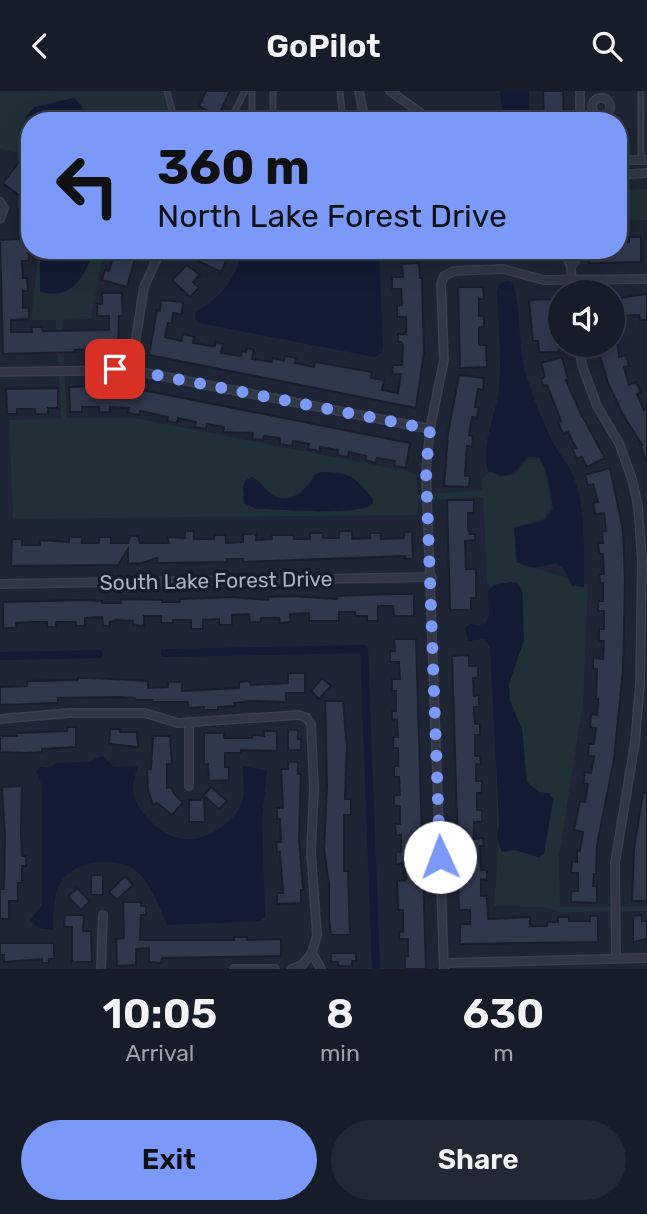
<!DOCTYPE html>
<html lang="en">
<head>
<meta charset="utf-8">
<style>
	:root { --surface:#161c28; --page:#232934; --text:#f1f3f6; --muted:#9ea1a8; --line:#353a45; --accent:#7a99f9 }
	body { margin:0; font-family:Rubik,sans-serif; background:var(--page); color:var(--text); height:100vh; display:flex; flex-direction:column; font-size:26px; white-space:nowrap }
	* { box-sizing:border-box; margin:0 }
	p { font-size:23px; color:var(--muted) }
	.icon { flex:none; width:38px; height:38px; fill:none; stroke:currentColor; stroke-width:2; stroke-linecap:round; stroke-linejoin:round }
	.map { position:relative; height:878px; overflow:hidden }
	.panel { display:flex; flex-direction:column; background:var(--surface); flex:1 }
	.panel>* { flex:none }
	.banner { position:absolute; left:21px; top:21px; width:606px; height:147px; border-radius:28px; box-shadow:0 7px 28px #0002,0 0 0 2px var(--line); background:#7a99f9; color:#111; overflow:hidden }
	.buttons { position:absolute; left:548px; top:189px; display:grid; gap:14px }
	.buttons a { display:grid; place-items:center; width:77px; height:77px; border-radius:50%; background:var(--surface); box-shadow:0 7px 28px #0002,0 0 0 2px var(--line); font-size:35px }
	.pin { position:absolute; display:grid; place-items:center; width:60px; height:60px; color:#fff; margin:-30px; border-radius:14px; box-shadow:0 4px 10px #0006 }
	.me { position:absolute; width:77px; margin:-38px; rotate:358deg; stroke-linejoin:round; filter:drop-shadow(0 0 5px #0008) }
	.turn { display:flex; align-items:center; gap:24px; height:147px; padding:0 21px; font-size:32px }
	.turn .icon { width:91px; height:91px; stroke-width:2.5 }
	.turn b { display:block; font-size:49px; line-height:60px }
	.eta { display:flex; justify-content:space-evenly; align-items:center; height:119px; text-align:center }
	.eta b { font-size:42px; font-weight:600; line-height:49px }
	.primary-button { display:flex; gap:14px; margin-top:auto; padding:14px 21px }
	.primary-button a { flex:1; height:80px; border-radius:42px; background:var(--accent); color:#111; font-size:28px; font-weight:600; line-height:80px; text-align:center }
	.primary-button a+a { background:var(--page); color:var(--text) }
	header { display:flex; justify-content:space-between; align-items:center; height:91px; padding:0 21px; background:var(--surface); font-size:32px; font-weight:600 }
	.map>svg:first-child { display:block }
	.green { fill:#203036 }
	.water { fill:#121b31 }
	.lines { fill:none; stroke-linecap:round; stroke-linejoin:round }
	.canal { stroke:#121b31; stroke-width:8 }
	.building { fill:#30384c; stroke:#191e2c; stroke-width:2 }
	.lane-casing { stroke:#3b404f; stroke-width:7 }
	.street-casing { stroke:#3b404f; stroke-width:10 }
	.lane { stroke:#313745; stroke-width:3.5 }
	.street { stroke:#313745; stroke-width:7 }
	.route { stroke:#7a99f9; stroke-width:12; stroke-dasharray:0 21.6 }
	.labels { text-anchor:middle; stroke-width:7; stroke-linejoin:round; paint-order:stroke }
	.street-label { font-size:21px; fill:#abb1c3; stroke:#171c2a }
</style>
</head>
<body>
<header><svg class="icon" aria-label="back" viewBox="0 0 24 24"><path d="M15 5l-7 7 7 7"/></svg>GoPilot<svg class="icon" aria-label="search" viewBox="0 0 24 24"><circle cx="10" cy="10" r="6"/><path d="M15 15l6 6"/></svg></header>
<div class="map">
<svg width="647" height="878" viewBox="0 0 647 878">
	<rect width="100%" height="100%" fill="#1e2535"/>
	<g class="green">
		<path d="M0,0H172V30H30V69L19,62L0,58Z"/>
		<path d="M647,98V129L618,130V99Z"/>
		<path d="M43,159H104L91,228L62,229L67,327H134L416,382L418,404L482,399V387L491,380L499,386L514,384L528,368H539L544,377L551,415L544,428L514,436L516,471L588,494L583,612L559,765L560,816L647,815V820L560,821L543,816L494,815L498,767L492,497L487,491L483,406L419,410L417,424L13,428L9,329L61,327L56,229H31L38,166Z"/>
	</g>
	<g class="water">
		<path d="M500,0H529V30H504Z"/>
		<path d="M74,7L82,15L87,30H30V40L26,26L34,16Z"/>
		<path d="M50,159H93C87,184 70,212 40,200V171Z"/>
		<path d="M244,159H379L383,256L381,262L375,266L199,232L195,228L196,221C225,203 232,191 244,159Z"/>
		<path d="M507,190L513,192C522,221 517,256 527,287C534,309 543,331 553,352C559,363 568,373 573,384C587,418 583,460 584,496L572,495L563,477L555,472C541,476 530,479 517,471L514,437L544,430L553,418C550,400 550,382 539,366H528C513,381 511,390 488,380C481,347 497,326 499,294C502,264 498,232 497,201L500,193Z"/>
		<path d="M320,381C352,381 354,386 373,408L372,414C351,425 282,418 256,418L244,412L243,395L246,389L252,386C260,390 262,395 269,401C286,417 306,401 314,384Z"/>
		<path d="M510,491L518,492L522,499L524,549L509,593L510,610L522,638L527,691L539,701L549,702L553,708L544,763L539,766L514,759L502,761L497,747L499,732L490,556L484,548L468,550L465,537L470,533L480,534L486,532L489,525L488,500L494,494Z"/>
		<path d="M102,665L114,676L138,675C136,682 133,690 133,697C133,719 162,746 184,748C206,751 238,730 243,708C245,698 243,685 243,675L267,680L262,728L265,826L260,830L167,834C159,814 151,792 134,778C125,772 107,769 97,771C56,778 53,801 53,839L38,837L30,829L42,814V695L36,680L40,676L50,677L56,672L89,671Z"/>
	</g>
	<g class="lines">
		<g class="canal">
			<path d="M165,562L364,558L376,878"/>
			<path d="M0,565L99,563"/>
		</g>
	</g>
	<g class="building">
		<path d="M206,0H230L218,26L199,15Z"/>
		<path d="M543,0H563L564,30H544Z"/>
		<path d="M19,71L30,79V97L23,107L3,92Z"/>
		<path d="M30,118V139H28L29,170H22L23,187H27L28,200H23V217H29V228L11,229V241H32V236H42L43,240L109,239V225H97V213H102V202H122L123,225H119L118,260L89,258L75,259L76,261L3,263L0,149L19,148L18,119Z"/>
		<path d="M629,146H641V171L589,172V159H618V151H629Z"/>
		<path d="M115,159H142L137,170L135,168L127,196L102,189L105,179L109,180Z"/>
		<path d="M203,159H231L221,181L198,170Z"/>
		<path d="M419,172L420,187H422L424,261L416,317L149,264L157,219L160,220L161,209L183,211L182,223L173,222L172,232H168L165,246L181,250L183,243L194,246L193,252L211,255H215L216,251L223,253L221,262L241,265L242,260L246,261L247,257L254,259L252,268L272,271L273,267L284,270L285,265L296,267L295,272L314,276L315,271L372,281L371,287L384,289L382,299L398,302L401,283H392L393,274H402L403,255L401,251H398V243H406V226H397V215L402,214L401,198H392V186H403L402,173Z"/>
		<path d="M187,174L200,184L193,191L199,197L190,206L172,189Z"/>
		<path d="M458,196H483L484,208H479V225H484V236H479V254H486L487,276L460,277Z"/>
		<path d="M647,203V229H640L639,224L612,225V208Z"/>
		<path d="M555,208L559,261H539L538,250H533L529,209Z"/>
		<path d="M597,254H618L619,266L626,264L629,275L624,276L629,294L636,291L641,301L637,303L644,319L647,317V372L640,354H642L622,322L608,292Z"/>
		<path d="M562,266L568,288L566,289L580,321L605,367L587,376L582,366L577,368L572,358L576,357L568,341L563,343L558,332L561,330L552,306L547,294L543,295L541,288L545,286L541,272Z"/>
		<path d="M459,284L484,287L483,299L478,298L475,316H479L477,327L472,326L469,344L473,345L472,356L467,355L465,385H470L469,396L444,395L448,342Z"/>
		<path d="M100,295L125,296L163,303L410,352L406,377L394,375L395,370L377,367L376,372L365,369L366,365L349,361L348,366L337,364L338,359L320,356V360L308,358L309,353L293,350L292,355L280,353V347L264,345L263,349L252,348L253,342L223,341L224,336L207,333L206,338L195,336L196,331L178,327L177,332L167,330L168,326L150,322L140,320L139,324L128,322L129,317L110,316V321H99V316H82V321H70L69,296Z"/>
		<path d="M58,297V317H48V323H35V318H17V323H7L6,298Z"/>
		<path d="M610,377L623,439L625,491L623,579L614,669L597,754L596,783H594L593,795H597V812L571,811V800H578V782H571L572,770L577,771V759L580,760L583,741L574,739L580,710L585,711L588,693L583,692L585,681L591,682L594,665H588L589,653H594L596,637L590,636L591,623L597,624L598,608H596L597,578H593V567L603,568L604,550H599V538H604V520H598V510H603V492H600L599,483H604L603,463H599L598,452H603L602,440H606L604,422L595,423L593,412L598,411L593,393L588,395L585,384Z"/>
		<path d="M447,409H474V422H468V438L470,443H475V449L465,450L466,478H476V507H471V519H450Z"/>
		<path d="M185,440H194V448H214V444H226V452L243,451V443H256V449L272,448V444H294V448H310V442H323V447H339V440H352V448L370,447V442H381V448L404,447V441H412L413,468H405V465L243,471V468H227V471L157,472V467L142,472L128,473V458L118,474L11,475L12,448H22V454H40V449L69,451V446H82V452H99V446H111V452H128L130,445H138L140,452H169L167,446L185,447Z"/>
		<path d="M389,503H414V525H394L393,515H378V530H367V525H355V521H339V530H309V522L290,523L291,531L280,532L279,527H261V531H250L249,523L232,524V534H219V528L203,529V538H191V529H173V532H161V525H144V535L133,534V530L115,529L110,531V535H103L102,526L85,527V535H76V531H56V536H47V531H33L16,532V537H3V511L84,509L102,510V512H121V508L162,509V511H180V508L232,506L268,509V506L290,505L337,508V505Z"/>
		<path d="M394,548H416L426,878H405V865H408V848H399V841H403V819H398L397,790L406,789L405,772L396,773V761H401V744H396L395,733H400V715H394V704H400L399,686H394V675H398V657H393V646H398L397,628L392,629V620H396V600H392V588H400L399,571H390V560H395Z"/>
		<path d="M469,564V575H478V587H473L474,605L479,604V616H474L475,633H480V644H475V665H480L481,673H476V690H482V702H477V719H482V731H474V748L483,747L484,755H480L481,779H487V789L481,788V805H487L488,828L530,826V835H547V831H558V826H569V830H590V825H598V851L460,853V833H470V819H459L458,796H460L462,775L459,774L460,760H458L452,565Z"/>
		<path d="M288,582H305V602H286V611L251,610L234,612L235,615L218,616V619H204V616L188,617V611H153V609H136L135,607L119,606L58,607V612L0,614V596L27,595V590L78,589V587H92L131,589L148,590V597L168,596V591H182V600L239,597V591L250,590L251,594L288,592Z"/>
		<path d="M322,587L331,595L319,608L311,600Z"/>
		<path d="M325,610H343L347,656L345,708H351V724H344V780H348L350,844H331L329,827V793L324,759L327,695Z"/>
		<path d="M67,636H76V656L42,658V661L26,662L0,661V645H17V642L67,640Z"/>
		<path d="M110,638H120V641H137L138,656L109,653Z"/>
		<path d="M288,639H298V648H301V659H288Z"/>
		<path d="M264,640H277V660L241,659V662H225V676H229V689L209,690L208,673H204V642H224V647H252L253,644L264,645Z"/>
		<path d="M153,645H170L172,673H167V697L171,696L175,704L183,711L172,724L157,712L153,714L148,699L147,678H151Z"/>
		<path d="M288,671H298V683H301L299,746L303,799H301V812L277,813V802H283L280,761H277L276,751H281L280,728H277V717H283L281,678H288Z"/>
		<path d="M22,695L21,741L22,765H26V775H22V792H18V810H9V828H0V798H4L5,746L2,696Z"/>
		<path d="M211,696L227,710L219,718L204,705L205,731H189V709H200Z"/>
		<path d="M643,702H647V810H632L634,758Z"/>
		<rect x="91" y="784" width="12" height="20"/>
		<path d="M125,785L133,794L117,809L109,801Z"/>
		<path d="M77,797L90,810L81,819L68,806Z"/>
		<path d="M123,811H141V815H146V824H141L140,849H234V846H247V849L281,848V865L162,867L161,872L149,871V857L136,858V874L117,875L116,848L124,847Z"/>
		<path d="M65,824H84L83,840H91L92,871H72V836H64Z"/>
		<path d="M642,824V830H647V848L633,851V825Z"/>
		<path d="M0,852H54V868H49V872H42V868L4,871V864H0Z"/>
		<path d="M331,862H356V870H352V875H338V871H331Z"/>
	</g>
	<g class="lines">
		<defs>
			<g id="lane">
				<path d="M167,0L172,19L169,30"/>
				<path d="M252,0V30"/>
				<path d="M340,0L343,30"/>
				<path d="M641,0V67"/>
				<path d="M230,30L245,0"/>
				<path d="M273,30V0"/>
			</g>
			<g id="street">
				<path d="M359,0L365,30"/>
				<path d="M390,0L432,30"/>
				<path d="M580,0V30"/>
				<circle cx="601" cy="16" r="9"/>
				<path d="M618,69H647"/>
				<path d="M618,84L647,82"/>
				<path d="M0,111L4,118L0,128"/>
				<path d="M565,159L571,176L572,201"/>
				<path d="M571,176L575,170V159"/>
				<path d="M578,254L583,277L597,315L619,352L632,388L638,415L642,469L640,593L635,651L615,772L616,867"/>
				<path d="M131,279L144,196L159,163L163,159"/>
				<path d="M0,281L131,279L430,338"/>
				<path d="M0,493L432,486"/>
				<path d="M0,628L70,622H145L178,632L299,624L307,627L311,633L314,697L311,761L317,844L312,862L302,874L292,878"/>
				<path d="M189,631V695"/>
				<path d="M312,862L321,878"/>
				<path d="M444,872L647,867"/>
				<path d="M101,878L103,824"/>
				<path d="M234,878H275"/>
				<path d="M444,878L426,379L430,338L444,269L441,193L444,185L454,180L503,178L544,189L647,188"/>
			</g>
		</defs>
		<use href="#lane" class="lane-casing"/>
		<use href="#street" class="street-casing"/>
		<use href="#lane" class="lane"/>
		<use href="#street" class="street"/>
	</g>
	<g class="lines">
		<path class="route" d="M115,278L131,279L430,338L426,379L440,766"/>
	</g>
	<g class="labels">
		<g class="street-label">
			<text transform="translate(216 490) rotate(-1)" y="7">South Lake Forest Drive</text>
		</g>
	</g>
</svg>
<div class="buttons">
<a><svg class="icon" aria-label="sound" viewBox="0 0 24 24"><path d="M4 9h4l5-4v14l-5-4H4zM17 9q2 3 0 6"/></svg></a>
</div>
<div class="pin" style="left:115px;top:278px;background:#d93025"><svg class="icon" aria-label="arrive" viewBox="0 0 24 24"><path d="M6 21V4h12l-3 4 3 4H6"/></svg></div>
<svg class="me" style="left:440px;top:766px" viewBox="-20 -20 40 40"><circle r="19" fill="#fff"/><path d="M0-13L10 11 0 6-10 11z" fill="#7a99f9"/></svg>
<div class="banner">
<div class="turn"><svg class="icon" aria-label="left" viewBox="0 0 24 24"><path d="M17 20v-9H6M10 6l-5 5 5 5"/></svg><div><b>360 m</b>North Lake Forest Drive</div></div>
</div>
</div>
<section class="panel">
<div class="eta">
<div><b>10:05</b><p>Arrival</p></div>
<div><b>8</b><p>min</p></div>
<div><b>630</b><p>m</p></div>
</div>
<div class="primary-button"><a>Exit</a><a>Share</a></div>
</section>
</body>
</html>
